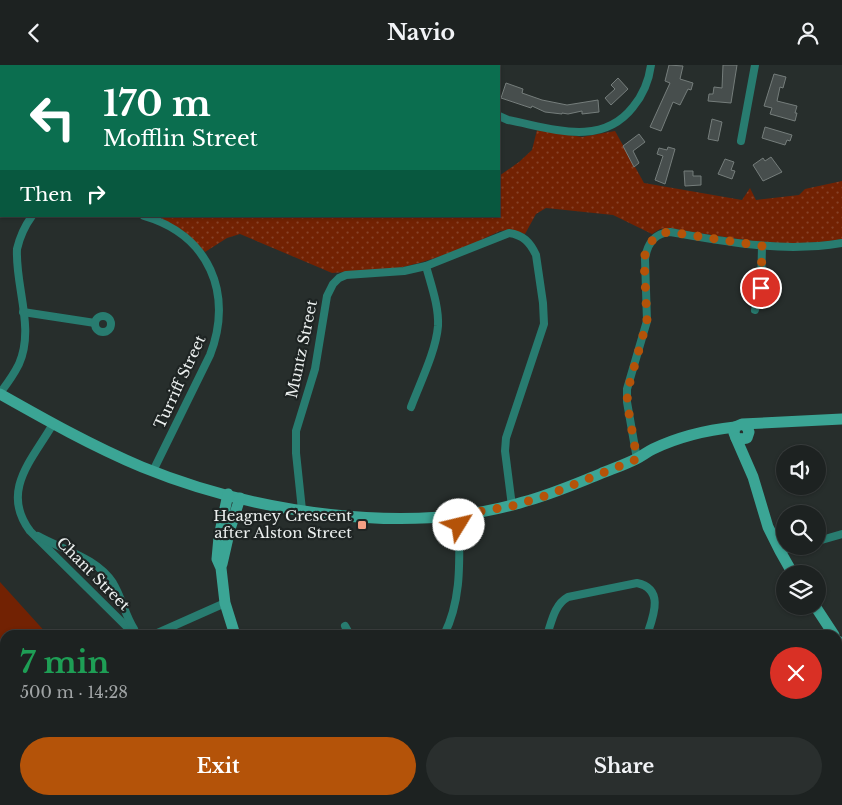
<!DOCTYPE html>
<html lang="en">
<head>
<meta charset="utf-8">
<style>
	:root { --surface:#1d2221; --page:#2a2f2e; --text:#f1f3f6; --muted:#a0a4a5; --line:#3b3f3f; --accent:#b45309 }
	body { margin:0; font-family:"Libre Baskerville",serif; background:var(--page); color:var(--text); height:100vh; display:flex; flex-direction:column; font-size:19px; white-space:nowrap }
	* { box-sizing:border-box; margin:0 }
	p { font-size:16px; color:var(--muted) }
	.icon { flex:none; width:28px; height:28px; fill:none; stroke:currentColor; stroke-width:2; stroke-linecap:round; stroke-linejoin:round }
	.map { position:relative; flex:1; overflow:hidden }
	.sheet { position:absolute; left:0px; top:565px; width:842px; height:175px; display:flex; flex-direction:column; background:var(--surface); border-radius:15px 15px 0 0; box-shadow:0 1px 4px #0004,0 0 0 1px var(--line) }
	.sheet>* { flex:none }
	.banner { position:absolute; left:0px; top:0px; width:500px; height:152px; box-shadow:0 1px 4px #0004,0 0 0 1px var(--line); background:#0b6e4f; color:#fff; overflow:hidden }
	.tools { position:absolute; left:776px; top:380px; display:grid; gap:10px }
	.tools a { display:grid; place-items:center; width:50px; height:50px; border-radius:50%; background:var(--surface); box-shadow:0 1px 4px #0004,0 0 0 1px var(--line); font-size:25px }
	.pin { position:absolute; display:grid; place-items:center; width:42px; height:42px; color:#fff; margin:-21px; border:2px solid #fff; border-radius:50%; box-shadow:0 1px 5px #0007 }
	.me { position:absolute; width:55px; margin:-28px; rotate:54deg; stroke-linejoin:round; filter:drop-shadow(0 0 4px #0008) }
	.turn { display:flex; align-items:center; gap:18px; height:105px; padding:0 20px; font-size:22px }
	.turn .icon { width:65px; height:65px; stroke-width:2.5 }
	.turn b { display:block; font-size:35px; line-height:42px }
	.then { display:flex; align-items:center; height:48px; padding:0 20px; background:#0003; gap:10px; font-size:19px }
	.round { display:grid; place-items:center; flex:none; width:52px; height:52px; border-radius:26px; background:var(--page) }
	.headline { display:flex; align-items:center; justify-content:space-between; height:85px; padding:0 20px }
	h1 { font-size:30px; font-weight:800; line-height:38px; color:#1e9e55 }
	.action { display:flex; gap:10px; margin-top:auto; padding:10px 20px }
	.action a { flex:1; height:58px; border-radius:30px; background:var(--accent); color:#fff; font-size:20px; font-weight:800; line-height:58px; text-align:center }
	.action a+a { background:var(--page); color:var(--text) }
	header { display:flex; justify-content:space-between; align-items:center; height:65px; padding:0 20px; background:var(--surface); font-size:22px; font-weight:800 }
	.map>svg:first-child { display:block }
	.green { fill:#722203 }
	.park { fill:url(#park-dots) }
	.building { fill:#474e4d; stroke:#757d7b }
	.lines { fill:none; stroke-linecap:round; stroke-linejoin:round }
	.street { stroke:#287c70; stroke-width:8 }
	.secondary { stroke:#3ba595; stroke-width:11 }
	.route { stroke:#b45309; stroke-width:9; stroke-dasharray:0 16.2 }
	.poi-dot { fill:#f39f84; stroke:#1e2423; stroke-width:2 }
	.labels { text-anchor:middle; stroke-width:4.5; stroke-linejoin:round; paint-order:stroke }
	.street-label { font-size:15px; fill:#ebefee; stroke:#1e2423 }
	.poi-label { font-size:15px; fill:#ebefee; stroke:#1e2423; text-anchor:end }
</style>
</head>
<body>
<header><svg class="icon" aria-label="back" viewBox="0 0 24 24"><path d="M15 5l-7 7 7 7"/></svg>Navio<svg class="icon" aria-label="person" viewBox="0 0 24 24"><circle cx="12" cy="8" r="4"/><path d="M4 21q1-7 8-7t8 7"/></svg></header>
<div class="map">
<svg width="842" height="740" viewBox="0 0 842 740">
	<defs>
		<pattern id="park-dots" width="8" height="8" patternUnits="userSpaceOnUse" patternTransform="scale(1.25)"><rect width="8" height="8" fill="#722203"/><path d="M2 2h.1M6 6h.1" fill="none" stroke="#864228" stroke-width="1.8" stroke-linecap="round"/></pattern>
	</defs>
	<rect width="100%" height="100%" fill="#272e2c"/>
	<path class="green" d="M0,517L48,570H5V735H79L81,740H0Z"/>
	<g class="park">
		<path d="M537,65L582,72L615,66L644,118L742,135L750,123L756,135L799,130L805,124L842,116V174C784,185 726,172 668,163L660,164L652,169L613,150L546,143L536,149L525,169L511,165L500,166L458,186L419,198L399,203L332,208L240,169L227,173L205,187L186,168L158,151H499V111L519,97L532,85Z"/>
		<path d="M842,705V740H629L638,735H838V707Z"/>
	</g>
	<g class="building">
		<path d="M669,0L683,1L680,14L693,18L691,25L688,24L680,40L673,37L661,66L650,62L670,18L665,16Z"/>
		<path d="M723,0H737L731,38L708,36L709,29H713L714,22L722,23Z"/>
		<path d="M774,9L786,12L783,23L780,22L777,36L797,41L795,48H797L795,56L770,49L772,43L764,41Z"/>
		<path d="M618,13L628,24L611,40L605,33L615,24L611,20Z"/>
		<path d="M506,18L523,24L522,28L542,35L567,40L598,35L599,47L582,49V46L568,49L562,48V49L545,47L532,41L531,43L501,33Z"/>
		<path d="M712,54L722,57L718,76L708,74Z"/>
		<path d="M765,62L792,70L790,76L787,75L785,80L762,73Z"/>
		<path d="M639,69L645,77L633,86L639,98L634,102L623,81Z"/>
		<path d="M668,82L675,84L665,119L655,115L663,91L657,89L659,83L667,85Z"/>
		<path d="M771,92L782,107L763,116L753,100L763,93L765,96Z"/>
		<path d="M725,94L734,97L731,105L735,106L732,114L718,109Z"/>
		<path d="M684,106H693V111H701V120L685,121Z"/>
	</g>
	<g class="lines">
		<g class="street">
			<path d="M187,0L188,1"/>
			<path d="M449,0L450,1"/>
			<path d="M499,51L508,55C551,63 601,83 633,42C643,30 649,15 651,0"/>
			<path d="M741,76L755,0"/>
			<path d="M144,151C209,170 234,229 210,290L153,406"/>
			<path d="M755,245L761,223L762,181"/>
			<path d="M23,247L95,258"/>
			<circle cx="103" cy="259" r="8"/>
			<path d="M0,328C7,319 14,309 19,299C35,263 15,221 17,184C20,171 24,162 32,151"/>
			<path d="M411,342C420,318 436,286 438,261C439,241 431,220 426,201"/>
			<path d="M53,359C32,395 0,426 30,466L131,566L138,570"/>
			<path d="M637,394L627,337V324L647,256L645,194C647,180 654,168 670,167C727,177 784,188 842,178"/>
			<path d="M302,445L296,388V366L315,304L327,231L333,219L339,213L346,210L404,206L426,201L509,168C523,170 530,177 536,190L543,238L544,259L506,373L505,386L512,441"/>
			<path d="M38,471C63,485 97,493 113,518C122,533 125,550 134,564"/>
			<path d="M818,476L842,469"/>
			<path d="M780,486L797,481"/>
			<path d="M345,561L350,570"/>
			<path d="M153,570L225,538"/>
			<path d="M444,570C463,532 459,491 459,451"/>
			<path d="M547,570C552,556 554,540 568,532L637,518C665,524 653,552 647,570"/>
			<path d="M838,701L842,699"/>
			<path d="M148,735V740"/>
			<path d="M175,735L177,740"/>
			<path d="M422,735L425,740"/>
			<path d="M557,735L560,740"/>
			<path d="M615,740L624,735"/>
		</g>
		<g class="secondary">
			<path d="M0,329C46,355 92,381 142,402C252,447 407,472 523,437C550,430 575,419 600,409C612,404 624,400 636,394C642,391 647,387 653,384C678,372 707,365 735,362"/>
			<path d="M742,359L747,362L749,367L747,373L741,374L736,373L734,368L735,362L742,359L842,354"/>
			<path d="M736,373L753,412L768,462L780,486L793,509"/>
			<path d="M228,429L219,472L217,494L221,503L225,538L235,570"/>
			<path d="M222,499L230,464L240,433"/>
			<path d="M815,541L834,570"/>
			<path d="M838,576L842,583"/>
			<path d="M308,735L309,740"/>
		</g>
	</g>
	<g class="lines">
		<path class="route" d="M459,460V450L512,441L548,430L637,394L627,337L628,324L647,256L644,194C647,180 654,168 670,167L762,181L761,223"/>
	</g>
	<rect class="poi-dot" x="357" y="455" width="10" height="10" rx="2.5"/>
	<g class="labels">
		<g class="street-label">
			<text transform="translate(302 284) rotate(-78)" y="5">Muntz Street</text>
			<text transform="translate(180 317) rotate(-65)" y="5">Turriff Street</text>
			<text transform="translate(93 509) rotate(45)" y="5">Chant Street</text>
		</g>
		<g class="poi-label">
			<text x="352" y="456">Heagney Crescent<tspan x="352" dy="17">after Alston Street</tspan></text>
		</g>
	</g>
</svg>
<div class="tools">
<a><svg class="icon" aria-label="sound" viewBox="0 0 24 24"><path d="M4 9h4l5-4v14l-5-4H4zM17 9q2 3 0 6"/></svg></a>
<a><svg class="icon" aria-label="search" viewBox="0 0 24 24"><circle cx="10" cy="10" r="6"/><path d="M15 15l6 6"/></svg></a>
<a><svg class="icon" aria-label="layers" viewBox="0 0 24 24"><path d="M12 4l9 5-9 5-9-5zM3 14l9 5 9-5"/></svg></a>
</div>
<div class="pin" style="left:761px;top:223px;background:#d93025"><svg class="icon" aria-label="arrive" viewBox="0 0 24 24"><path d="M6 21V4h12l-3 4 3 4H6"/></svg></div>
<svg class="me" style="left:459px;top:460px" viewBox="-20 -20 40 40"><circle r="19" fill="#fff"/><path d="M0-13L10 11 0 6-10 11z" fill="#b45309"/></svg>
<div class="banner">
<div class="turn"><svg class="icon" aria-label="left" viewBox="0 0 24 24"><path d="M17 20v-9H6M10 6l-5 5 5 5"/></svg><div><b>170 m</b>Mofflin Street</div></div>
<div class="then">Then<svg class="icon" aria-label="right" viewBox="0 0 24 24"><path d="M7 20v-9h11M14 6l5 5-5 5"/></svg></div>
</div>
<section class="sheet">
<div class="headline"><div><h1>7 min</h1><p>500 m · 14:28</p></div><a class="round" style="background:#d93025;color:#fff"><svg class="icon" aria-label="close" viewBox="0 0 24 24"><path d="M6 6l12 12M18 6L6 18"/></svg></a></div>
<div class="action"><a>Exit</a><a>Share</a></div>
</section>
</div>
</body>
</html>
